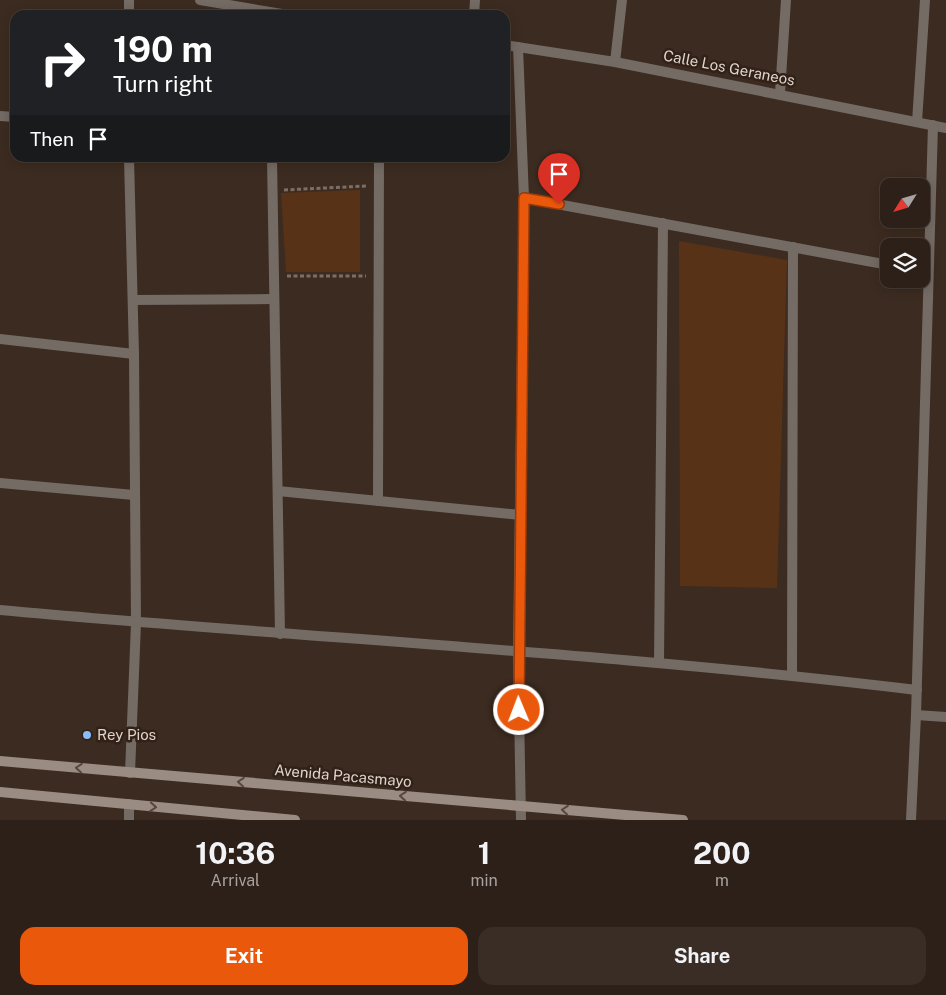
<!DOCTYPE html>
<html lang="en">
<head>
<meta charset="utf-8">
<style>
	:root { --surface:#2d2018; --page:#392d25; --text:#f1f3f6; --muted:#a7a3a2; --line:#483e37; --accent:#ea580c }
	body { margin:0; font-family:"Public Sans",sans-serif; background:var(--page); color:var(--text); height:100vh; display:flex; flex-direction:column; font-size:19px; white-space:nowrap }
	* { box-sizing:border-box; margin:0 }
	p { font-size:16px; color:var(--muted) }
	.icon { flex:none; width:28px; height:28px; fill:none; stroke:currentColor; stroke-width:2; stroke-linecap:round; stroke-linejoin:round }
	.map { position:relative; height:820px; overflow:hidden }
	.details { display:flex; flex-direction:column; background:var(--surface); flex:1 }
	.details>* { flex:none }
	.hud { position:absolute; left:10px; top:10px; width:500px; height:152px; border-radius:15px; box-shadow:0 2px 12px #0003,0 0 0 1px var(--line); background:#202124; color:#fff; overflow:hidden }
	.needle { width:32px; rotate:233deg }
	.buttons { position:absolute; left:880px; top:178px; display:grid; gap:10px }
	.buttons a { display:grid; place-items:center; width:50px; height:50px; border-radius:10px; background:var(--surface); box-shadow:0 2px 12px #0003,0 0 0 1px var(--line); font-size:25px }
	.pin { position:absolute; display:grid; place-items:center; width:42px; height:42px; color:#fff; margin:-51px -21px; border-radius:50% 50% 50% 0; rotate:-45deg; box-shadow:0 0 5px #0007 }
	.pin .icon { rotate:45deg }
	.me { position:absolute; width:55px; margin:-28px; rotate:359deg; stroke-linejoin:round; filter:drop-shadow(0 0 4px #0008) }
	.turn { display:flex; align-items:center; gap:18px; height:105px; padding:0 20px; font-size:22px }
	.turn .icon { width:65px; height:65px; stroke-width:2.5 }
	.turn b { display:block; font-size:35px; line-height:42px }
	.then { display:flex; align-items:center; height:48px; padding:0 20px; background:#0003; gap:10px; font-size:19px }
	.eta { display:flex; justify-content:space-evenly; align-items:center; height:85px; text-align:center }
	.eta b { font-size:30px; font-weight:700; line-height:35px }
	.button { display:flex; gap:10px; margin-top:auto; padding:10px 20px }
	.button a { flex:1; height:58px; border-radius:15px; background:var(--accent); color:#fff; font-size:20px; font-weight:700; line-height:58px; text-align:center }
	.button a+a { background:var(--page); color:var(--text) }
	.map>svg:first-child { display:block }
	.green { fill:#583216 }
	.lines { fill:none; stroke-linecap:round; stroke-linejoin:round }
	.path { stroke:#7d6e65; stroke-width:3; stroke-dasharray:4 2.5; stroke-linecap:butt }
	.minor { stroke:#746b65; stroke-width:10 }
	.secondary { stroke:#9a8c83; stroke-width:10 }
	.oneway { stroke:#56463c }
	.route-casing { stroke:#983908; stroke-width:12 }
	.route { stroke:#ea580c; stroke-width:9 }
	.poi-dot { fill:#88bafc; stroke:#312116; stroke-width:2 }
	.labels { text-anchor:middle; stroke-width:5; stroke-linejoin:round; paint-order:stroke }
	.street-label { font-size:15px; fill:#dfd4cd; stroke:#312116 }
	.poi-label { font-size:15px; fill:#dfd4cd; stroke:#312116; text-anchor:start }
</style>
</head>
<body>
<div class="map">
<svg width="946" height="820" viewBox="0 0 946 820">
	<rect width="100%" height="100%" fill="#3c2b20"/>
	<g class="green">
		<path d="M360,190V272H286L281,193Z"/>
		<path d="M679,241L787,260L777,588L680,586Z"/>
	</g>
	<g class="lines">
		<g class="path">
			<path d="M284,190L366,186"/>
			<path d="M287,276H366"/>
		</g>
		<g class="minor">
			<path d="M129,0V15"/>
			<path d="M200,0L288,15"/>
			<path d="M474,15L475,0"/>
			<path d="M505,45L615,62L946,128"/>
			<path d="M518,47L524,198L518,652L521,820"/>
			<path d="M615,62L622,0"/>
			<path d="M780,93L786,0"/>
			<path d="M0,116L15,117"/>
			<path d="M917,122L925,0"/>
			<path d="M129,158L134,354L136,623L130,773"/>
			<path d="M272,158L280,634"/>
			<path d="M524,198L889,265"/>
			<path d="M133,300L274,299"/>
			<path d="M0,339L134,354"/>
			<path d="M0,483L134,495"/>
			<path d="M278,491L521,515"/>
			<path d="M378,501L379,158"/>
			<path d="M0,610C306,638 612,653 917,690"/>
			<path d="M659,663L663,223"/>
			<path d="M792,675L793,247"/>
			<path d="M916,715L946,717"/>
			<path d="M129,820V804"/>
			<path d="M911,820L916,715L933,125"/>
		</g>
		<g class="secondary">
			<path d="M0,761L683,820"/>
			<path d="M0,792L295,820"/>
		</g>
	</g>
	<defs><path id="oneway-chevron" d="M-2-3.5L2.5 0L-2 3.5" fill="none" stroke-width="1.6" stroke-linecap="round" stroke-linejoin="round" transform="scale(1.25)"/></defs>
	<g class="oneway">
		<use href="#oneway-chevron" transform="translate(79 768) rotate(-175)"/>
		<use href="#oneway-chevron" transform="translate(241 782) rotate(-175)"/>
		<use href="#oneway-chevron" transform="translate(403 796) rotate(-175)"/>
		<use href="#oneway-chevron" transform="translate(153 807) rotate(5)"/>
		<use href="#oneway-chevron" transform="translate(565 810) rotate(-175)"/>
	</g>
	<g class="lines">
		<defs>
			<path id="route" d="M519,710L524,198L559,204"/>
		</defs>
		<use href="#route" class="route-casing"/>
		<use href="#route" class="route"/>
	</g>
	<circle class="poi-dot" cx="87" cy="735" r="5"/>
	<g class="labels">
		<g class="street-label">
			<text transform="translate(729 68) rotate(11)" y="5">Calle Los Geraneos</text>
			<text transform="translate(343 776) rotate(5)" y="5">Avenida Pacasmayo</text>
		</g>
		<g class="poi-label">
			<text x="97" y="740">Rey Pios</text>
		</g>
	</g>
</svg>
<div class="buttons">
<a><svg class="needle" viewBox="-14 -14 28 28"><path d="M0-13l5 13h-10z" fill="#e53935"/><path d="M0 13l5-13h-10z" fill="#a7a3a2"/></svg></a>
<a><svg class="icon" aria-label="layers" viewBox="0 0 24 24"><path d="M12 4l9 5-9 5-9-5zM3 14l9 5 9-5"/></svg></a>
</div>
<div class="pin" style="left:559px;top:204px;background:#d93025"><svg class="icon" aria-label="arrive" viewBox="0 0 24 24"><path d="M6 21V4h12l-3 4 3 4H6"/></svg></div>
<svg class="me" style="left:519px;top:710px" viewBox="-20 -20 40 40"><circle r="17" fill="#ea580c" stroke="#fff" stroke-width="3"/><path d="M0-11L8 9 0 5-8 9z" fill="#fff"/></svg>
<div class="hud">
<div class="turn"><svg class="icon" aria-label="right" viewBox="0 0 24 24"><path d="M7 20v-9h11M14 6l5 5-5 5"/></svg><div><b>190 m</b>Turn right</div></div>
<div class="then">Then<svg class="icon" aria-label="arrive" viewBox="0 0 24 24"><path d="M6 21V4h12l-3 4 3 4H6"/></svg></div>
</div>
</div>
<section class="details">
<div class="eta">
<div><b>10:36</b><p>Arrival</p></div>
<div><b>1</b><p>min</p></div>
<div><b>200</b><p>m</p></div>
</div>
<div class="button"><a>Exit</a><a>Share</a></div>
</section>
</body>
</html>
